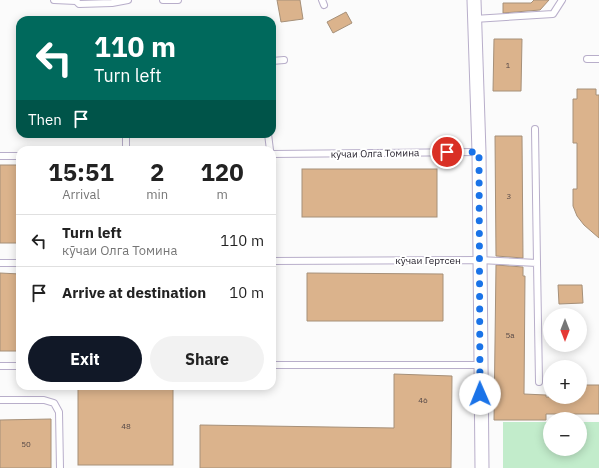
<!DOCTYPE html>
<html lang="en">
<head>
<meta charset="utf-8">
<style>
	:root { --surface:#fff; --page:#f2f2f2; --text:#222; --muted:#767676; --line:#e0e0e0; --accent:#111827 }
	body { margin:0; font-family:"IBM Plex Sans",sans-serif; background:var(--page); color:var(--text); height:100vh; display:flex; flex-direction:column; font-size:15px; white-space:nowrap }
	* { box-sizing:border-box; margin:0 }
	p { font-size:13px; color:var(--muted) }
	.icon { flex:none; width:22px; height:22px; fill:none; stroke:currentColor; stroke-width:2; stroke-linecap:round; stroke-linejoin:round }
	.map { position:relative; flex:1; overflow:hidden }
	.panel { position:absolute; left:16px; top:146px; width:260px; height:244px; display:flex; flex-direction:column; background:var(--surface); border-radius:12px; box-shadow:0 2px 10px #0003 }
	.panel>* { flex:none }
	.top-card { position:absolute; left:16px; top:16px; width:260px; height:122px; border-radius:12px; box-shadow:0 2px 10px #0003; background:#00695c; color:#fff; overflow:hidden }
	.needle { width:26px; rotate:180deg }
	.tools { position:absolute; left:543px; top:308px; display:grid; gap:8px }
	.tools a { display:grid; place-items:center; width:44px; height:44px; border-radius:50%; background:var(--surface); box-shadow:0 2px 10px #0003; font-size:20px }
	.pin { position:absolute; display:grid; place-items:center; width:34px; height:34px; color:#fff; margin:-17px; border:2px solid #fff; border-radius:50%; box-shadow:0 1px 4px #0007 }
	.me { position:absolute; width:44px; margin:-22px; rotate:359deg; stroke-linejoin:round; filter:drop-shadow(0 0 3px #0008) }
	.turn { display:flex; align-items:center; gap:14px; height:84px; padding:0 12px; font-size:18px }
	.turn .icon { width:52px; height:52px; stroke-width:2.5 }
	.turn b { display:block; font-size:28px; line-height:34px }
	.then { display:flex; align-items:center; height:38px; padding:0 12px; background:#0003; gap:8px; font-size:15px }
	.eta { display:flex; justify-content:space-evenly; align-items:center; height:68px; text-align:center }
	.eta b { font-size:24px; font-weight:700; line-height:28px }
	.primary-button { display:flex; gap:8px; margin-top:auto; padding:8px 12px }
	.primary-button a { flex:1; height:46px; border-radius:24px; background:var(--accent); color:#fff; font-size:16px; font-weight:700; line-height:46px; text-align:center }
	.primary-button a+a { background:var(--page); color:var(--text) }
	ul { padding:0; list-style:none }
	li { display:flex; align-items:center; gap:12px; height:52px; padding:0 12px; border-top:1px solid var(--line) }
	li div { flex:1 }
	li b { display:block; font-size:15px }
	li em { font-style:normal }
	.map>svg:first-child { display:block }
	.park { fill:#c2eccb }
	.building { fill:#dbb38c; stroke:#a69079 }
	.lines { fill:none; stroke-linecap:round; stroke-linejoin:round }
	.service-casing { stroke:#b8aeca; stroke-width:8 }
	.minor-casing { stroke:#b8aeca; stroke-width:15 }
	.service { stroke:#fff; stroke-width:6 }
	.minor { stroke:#fff; stroke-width:13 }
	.route { stroke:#1a73e8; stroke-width:7; stroke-dasharray:0 12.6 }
	.labels { text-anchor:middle; stroke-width:4; stroke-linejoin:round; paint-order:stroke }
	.number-label { font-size:8px; fill:#544746 }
	.street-label { font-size:10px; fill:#27232e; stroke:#fff }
</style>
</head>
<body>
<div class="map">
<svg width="599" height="468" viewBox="0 0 599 468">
	<rect width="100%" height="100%" fill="#fbfbfb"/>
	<path class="park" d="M503,422H550V449H580V422H599V468H503Z"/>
	<g class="building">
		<path d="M277,0H300L303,19L281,22Z"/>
		<path d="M534,0H549L540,10L503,13V3H531Z"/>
		<path d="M346,12L352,23L333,33L327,22Z"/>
		<path d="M494,39H522L521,91H493Z"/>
		<path d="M577,89H596V95H599V238L584,225L577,216L573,206V189H577V143H573V99H577Z"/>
		<path d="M495,136H522L523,258L496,256Z"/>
		<rect x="0" y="165" width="20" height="78"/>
		<rect x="302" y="169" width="135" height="48"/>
		<path d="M496,265L523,267V276H525L524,394L546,395V397H580V385H599V414H546V420H494Z"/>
		<path d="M0,273L20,274V351H0Z"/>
		<path d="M307,273L443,274V321H307Z"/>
		<path d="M558,285H582L583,303L559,304Z"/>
		<path d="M394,374L452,376L451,468H200V425L394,428Z"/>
		<rect x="78" y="386" width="95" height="79"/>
		<path d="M51,419V468H0V420Z"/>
	</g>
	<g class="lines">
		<defs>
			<g id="service">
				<path d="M54,0L76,1L79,4L112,3L128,0"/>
				<path d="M163,0H178"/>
				<path d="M322,0L324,5"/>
				<path d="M474,19L553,14L562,0"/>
				<path d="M587,59H599"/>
				<path d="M272,61L284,60"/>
				<path d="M535,129L537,263"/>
				<path d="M126,134V150"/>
				<path d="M268,134L270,150"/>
				<path d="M272,154L479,152"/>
				<path d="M0,156H20"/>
				<path d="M272,261L479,260L537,263L539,382"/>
				<path d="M0,263H20"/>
				<path d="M272,365H479"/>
				<path d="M0,366H20"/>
				<path d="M0,400H44L54,403L59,412L60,468"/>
			</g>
			<path id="minor" d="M474,0L479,152L482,468"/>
		</defs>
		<use href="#service" class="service-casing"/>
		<use href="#minor" class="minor-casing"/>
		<use href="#service" class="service"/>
		<use href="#minor" class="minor"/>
	</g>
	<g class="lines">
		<path class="route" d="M447,152H479L480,394"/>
	</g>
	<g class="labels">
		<g class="number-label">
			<text x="508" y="68">1</text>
			<text x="509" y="199">3</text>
			<text x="510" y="338">5а</text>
			<text x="423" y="403">46</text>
			<text x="126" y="429">48</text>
			<text x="26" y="447">50</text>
		</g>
		<g class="street-label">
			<text transform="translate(375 153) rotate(-1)" y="4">кӯчаи Олга Томина</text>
			<text x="428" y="264">кӯчаи Гертсен</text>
		</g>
	</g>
</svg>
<div class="tools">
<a><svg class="needle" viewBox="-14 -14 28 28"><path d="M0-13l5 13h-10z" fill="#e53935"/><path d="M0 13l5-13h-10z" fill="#767676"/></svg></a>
<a>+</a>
<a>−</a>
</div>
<div class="pin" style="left:447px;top:152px;background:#d93025"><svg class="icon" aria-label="arrive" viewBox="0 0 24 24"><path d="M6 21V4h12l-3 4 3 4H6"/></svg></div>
<svg class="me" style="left:480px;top:394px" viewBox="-20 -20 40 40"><circle r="19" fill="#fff"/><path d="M0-13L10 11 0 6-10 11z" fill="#1a73e8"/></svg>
<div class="top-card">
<div class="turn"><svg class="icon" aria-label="left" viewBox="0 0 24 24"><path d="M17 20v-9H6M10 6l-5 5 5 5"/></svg><div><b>110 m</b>Turn left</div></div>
<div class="then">Then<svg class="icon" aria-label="arrive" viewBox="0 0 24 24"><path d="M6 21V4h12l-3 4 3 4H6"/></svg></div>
</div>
<section class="panel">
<div class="eta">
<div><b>15:51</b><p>Arrival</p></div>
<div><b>2</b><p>min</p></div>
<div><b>120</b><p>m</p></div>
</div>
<ul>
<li><svg class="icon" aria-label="left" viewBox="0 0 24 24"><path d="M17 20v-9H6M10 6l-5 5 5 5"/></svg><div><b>Turn left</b><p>кӯчаи Олга Томина</p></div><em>110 m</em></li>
<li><svg class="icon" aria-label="arrive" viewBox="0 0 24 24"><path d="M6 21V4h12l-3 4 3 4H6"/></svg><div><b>Arrive at destination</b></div><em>10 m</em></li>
</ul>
<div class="primary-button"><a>Exit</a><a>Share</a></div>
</section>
</div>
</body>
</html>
